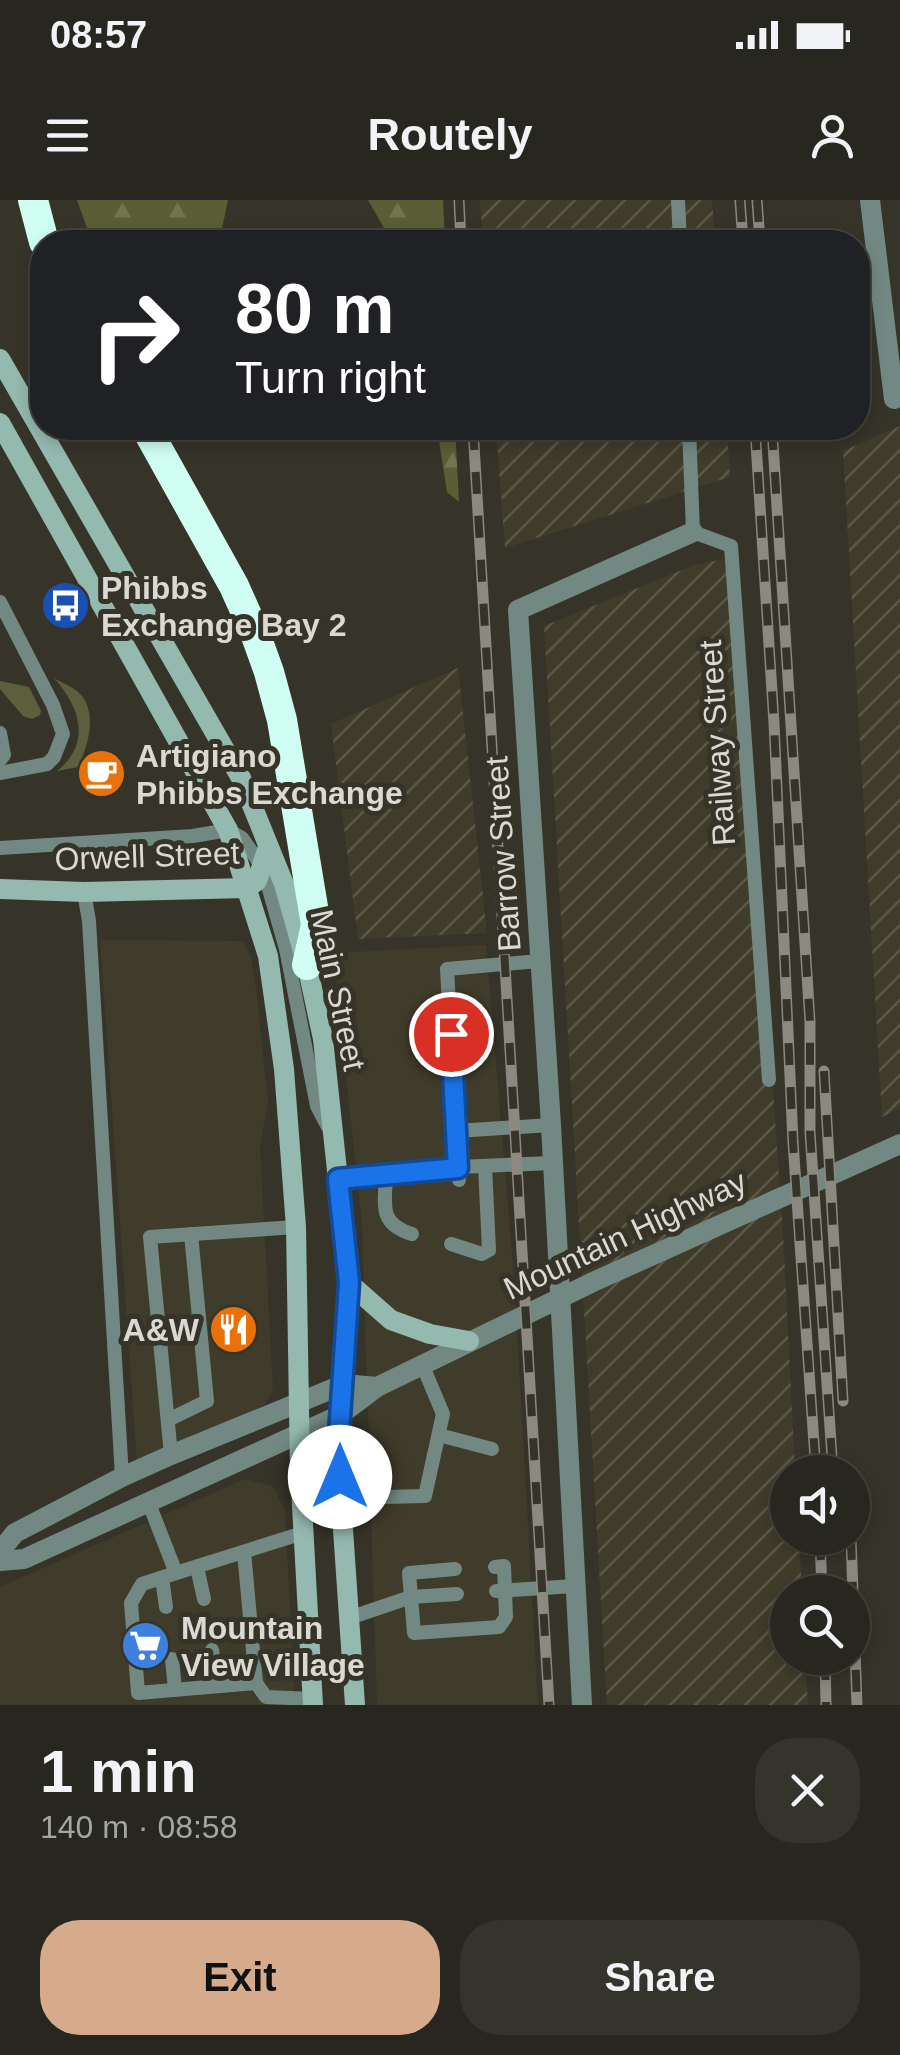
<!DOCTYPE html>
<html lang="en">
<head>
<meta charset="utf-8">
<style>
	:root { --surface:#28271f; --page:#34332c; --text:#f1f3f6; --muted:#a5a5a4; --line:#44443d; --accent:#d6ab8b }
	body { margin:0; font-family:Arial,sans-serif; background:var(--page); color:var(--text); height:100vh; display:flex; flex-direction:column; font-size:38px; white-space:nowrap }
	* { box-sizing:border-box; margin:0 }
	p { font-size:32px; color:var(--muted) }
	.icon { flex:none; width:55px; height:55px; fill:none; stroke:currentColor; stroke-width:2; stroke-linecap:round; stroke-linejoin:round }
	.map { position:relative; height:1505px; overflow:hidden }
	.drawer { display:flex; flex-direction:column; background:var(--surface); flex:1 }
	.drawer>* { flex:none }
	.banner { position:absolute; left:30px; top:30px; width:840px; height:210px; border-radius:40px; box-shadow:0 5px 15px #0003,0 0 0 2px var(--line); background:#202124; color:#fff; overflow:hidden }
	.fabs { position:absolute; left:770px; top:1255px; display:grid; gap:20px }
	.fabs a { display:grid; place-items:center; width:100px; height:100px; border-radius:50%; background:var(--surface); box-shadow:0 5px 15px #0003,0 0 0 2px var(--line); font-size:50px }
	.pin { position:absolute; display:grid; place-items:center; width:85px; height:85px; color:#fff; margin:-42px; border:5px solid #fff; border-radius:50%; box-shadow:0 2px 10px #0007 }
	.me { position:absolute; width:110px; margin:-55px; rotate:0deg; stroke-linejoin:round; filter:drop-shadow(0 0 8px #0008) }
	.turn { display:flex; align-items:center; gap:35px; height:210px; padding:0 40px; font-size:45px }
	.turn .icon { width:130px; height:130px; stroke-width:2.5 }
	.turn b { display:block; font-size:70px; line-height:85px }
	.round { display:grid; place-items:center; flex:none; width:105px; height:105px; border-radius:40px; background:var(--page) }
	.headline { display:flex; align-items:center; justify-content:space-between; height:170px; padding:0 40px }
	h1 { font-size:60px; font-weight:700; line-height:75px }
	.action { display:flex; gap:20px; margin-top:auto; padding:20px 40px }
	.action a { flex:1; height:115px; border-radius:40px; background:var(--accent); color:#111; font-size:40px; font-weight:700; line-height:115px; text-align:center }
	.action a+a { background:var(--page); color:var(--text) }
	.status { display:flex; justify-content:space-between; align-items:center; height:70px; padding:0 50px; background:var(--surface); direction:ltr }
	.status svg { height:28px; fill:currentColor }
	header { display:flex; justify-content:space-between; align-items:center; height:130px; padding:0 40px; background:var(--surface); font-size:45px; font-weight:700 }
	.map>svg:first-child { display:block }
	.built { fill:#403c2b }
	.industrial { fill:url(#industrial-furrows) }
	.forest { fill:url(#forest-firs) }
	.garden { fill:#5b5f3c }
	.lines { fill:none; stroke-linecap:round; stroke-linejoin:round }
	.service { stroke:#728983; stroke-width:14 }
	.minor { stroke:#728983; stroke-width:20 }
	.tertiary { stroke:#728983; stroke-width:20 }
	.secondary { stroke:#94b9af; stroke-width:20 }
	.motorway { stroke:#d0fef2; stroke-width:30 }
	.rail-casing { stroke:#8b8980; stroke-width:11 }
	.rail { stroke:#363429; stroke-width:8; stroke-dasharray:22; stroke-linecap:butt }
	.route-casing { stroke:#114b97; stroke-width:25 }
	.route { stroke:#1a73e8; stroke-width:18 }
	.labels { text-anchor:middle; stroke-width:10; stroke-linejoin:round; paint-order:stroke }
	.poi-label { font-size:32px; font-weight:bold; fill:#dad9d2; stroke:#363429; text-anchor:start }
	.street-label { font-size:32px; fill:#dad9d2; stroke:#363429 }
</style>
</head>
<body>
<div class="status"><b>08:57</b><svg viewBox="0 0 49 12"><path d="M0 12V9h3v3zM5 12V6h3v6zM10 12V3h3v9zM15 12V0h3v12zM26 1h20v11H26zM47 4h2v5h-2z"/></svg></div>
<header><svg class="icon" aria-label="menu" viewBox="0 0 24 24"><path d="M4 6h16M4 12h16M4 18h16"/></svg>Routely<svg class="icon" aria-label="person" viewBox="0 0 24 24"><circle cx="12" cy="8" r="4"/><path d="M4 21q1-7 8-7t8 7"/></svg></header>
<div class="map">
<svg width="900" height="1505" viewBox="0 0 900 1505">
	<defs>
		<pattern id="industrial-furrows" width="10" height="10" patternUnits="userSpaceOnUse" patternTransform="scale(2.5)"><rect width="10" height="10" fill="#403c2b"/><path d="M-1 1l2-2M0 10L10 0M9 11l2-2" fill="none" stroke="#5b5849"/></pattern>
		<pattern id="forest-firs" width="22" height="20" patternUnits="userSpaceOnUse" patternTransform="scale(2.5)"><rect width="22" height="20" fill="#595e34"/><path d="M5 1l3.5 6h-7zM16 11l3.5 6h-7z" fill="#707450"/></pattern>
	</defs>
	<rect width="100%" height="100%" fill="#363429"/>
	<g class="built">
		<path d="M100,740L243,741L251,757L256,788L268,902L260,946L273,1190L265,1204L252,1213L137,1262Z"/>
		<path d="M486,745L514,1078L538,1505H377L362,1024L333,753Z"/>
		<path d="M245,1279L272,1286L285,1311L295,1505H0V1387Z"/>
	</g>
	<g class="industrial">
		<path d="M480,0H712L715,42H483Z"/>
		<path d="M900,226V908L882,917L843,251Z"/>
		<path d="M496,228H727L730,277L505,348Z"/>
		<path d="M735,357L783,1032L795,1272H788V1338H799L802,1392H788V1458H805L808,1505H607L544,426L697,364Z"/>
		<path d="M458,468L487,733L358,739L331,524Z"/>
	</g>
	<g class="forest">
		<path d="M77,0H228L219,42H92Z"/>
		<path d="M368,0H443L445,42H392Z"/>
		<path d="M437,228H455L459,302L447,292Z"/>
	</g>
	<g class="garden">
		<path d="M54,478C62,483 76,488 82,496C97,516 88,546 78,567L57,571C92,543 80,507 54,478Z"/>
		<path d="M0,481L29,487L41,511L40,515L32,519L23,516L0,489Z"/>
	</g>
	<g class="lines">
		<g class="service">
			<path d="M678,0L680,42"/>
			<path d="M689,228L693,332L731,346L769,880"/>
			<path d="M0,402L53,505L63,534L54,557L47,564L0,573"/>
			<path d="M0,533L4,555L0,560"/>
			<path d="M0,648L193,636L228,630L242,638L263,668L286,749L317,906L328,927"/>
			<path d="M84,692L89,721L122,1277"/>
			<path d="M539,761L447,769L456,931L551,925"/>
			<path d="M456,931L459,980"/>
			<path d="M386,975C385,1004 378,1024 412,1034"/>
			<path d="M338,979L458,967L552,963"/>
			<path d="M451,1044L482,1054L489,1050L485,966"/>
			<path d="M168,1220L207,1201L191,1034"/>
			<path d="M439,1235L492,1249"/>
			<path d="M171,1255L150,1037L296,1027"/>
			<path d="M341,1298L425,1296L443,1214L422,1164"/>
			<path d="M148,1301L176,1373L303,1333"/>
			<path d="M197,1367L204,1399"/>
			<path d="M455,1369L409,1373L414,1433L499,1427L506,1417L504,1366L495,1367"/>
			<path d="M176,1373L142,1384L131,1403L138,1493L256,1483L244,1352"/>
			<path d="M162,1378L166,1407"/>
			<path d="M496,1391L575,1386"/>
			<path d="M349,1418L411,1397L457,1394"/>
			<path d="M212,1450L218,1486"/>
			<path d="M172,1459L175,1490"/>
			<path d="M256,1483L266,1497L313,1499"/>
		</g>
		<g class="minor">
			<path d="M870,0L894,199L900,196"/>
			<path d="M377,1187L593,1082L900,944"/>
			<path d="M582,1505L551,925L518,410L693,332"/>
		</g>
		<g class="tertiary">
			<path d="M0,1351L15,1333L122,1277L171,1255L344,1184L377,1187"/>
			<path d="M0,1361L24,1359L340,1215L377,1187"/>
		</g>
		<g class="secondary">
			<path d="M0,159L241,578L284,684L307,765L323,839L349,1083L338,1256L355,1505"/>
			<path d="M0,223L228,630L268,756L284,869L296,1027L300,1269L313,1505"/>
			<path d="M0,689L84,692L247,688L257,681L268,647"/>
			<path d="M349,1083L391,1120L430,1134L469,1141"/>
		</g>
		<g class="motorway">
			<path d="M33,0L44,42"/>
			<path d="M146,228L234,386L255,433L269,472L282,520L316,725L307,765"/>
		</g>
		<defs>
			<g id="rail">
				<path d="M459,0L461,42"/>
				<path d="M740,0L743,42"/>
				<path d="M757,0L760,42"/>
				<path d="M473,228L549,1505"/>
				<path d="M755,228L774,523L793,942L816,1272"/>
				<path d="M772,228L810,822V932L833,1272"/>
				<path d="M824,871L843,1201"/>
				<path d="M820,1338L822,1392"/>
				<path d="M851,1338L857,1505"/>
				<path d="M825,1458L826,1505"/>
			</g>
		</defs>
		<use href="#rail" class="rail-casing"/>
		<use href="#rail" class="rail"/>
	</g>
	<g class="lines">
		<defs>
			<path id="route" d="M340,1277L338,1248L349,1083L338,979L458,968L451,834"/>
		</defs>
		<use href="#route" class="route-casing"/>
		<use href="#route" class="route"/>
	</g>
	<defs>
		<symbol id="bus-disc" viewBox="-11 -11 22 22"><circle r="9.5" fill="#1a4fb4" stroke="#363429"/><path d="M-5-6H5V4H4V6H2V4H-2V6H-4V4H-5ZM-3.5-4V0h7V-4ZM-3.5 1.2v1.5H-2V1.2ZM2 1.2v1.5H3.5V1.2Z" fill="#fff"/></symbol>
		<symbol id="cafe-disc" viewBox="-11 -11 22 22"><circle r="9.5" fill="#e8710a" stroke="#363429"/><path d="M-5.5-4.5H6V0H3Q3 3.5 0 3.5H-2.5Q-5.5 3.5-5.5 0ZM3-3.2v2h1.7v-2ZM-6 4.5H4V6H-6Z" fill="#fff"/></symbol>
		<symbol id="restaurant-disc" viewBox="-11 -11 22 22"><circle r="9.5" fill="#e8710a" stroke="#363429"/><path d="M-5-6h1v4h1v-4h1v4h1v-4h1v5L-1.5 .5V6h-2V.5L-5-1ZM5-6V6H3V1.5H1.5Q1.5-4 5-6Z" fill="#fff"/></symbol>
		<symbol id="supermarket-disc" viewBox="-11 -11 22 22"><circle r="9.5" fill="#3f7fe0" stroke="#363429"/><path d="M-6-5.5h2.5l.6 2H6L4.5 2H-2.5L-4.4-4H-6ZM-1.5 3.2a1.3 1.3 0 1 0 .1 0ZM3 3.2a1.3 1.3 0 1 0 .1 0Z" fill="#fff"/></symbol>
	</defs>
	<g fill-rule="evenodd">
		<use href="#bus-disc" x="38" y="378" width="55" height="55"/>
		<use href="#cafe-disc" x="74" y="546" width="55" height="55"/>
		<use href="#restaurant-disc" x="206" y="1102" width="55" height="55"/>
		<use href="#supermarket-disc" x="118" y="1418" width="55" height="55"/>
	</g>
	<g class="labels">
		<g class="poi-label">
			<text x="101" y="399">Phibbs<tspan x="101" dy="37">Exchange Bay 2</tspan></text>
			<text x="136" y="567">Artigiano<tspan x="136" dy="37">Phibbs Exchange</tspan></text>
			<text x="199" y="1141" text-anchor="end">A&amp;W</text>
			<text x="181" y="1439">Mountain<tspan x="181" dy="37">View Village</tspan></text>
		</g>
		<g class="street-label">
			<text transform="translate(717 543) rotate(-94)" y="11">Railway Street</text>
			<text transform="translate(503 654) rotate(-94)" y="11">Barrow Street</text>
			<text transform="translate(147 656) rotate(-2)" y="11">Orwell Street</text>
			<text transform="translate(338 790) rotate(78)" y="11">Main Street</text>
			<text transform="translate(625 1035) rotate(-25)" y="11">Mountain Highway</text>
		</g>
	</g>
</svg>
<div class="fabs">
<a><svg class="icon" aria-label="sound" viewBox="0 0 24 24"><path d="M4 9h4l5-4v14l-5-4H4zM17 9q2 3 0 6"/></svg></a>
<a><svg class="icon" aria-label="search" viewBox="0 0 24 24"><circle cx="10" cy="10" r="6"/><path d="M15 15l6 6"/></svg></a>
</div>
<div class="pin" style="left:451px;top:834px;background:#d93025"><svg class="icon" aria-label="arrive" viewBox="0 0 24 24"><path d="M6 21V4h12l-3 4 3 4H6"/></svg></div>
<svg class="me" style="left:340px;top:1277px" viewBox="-20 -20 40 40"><circle r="19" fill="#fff"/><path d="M0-13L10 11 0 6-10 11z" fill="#1a73e8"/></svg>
<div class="banner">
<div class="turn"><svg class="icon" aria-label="right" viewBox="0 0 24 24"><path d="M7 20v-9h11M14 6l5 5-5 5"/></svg><div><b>80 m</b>Turn right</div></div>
</div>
</div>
<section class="drawer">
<div class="headline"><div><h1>1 min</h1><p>140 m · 08:58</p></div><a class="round"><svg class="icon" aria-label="close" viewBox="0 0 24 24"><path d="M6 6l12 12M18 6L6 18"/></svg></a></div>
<div class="action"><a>Exit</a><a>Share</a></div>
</section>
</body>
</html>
